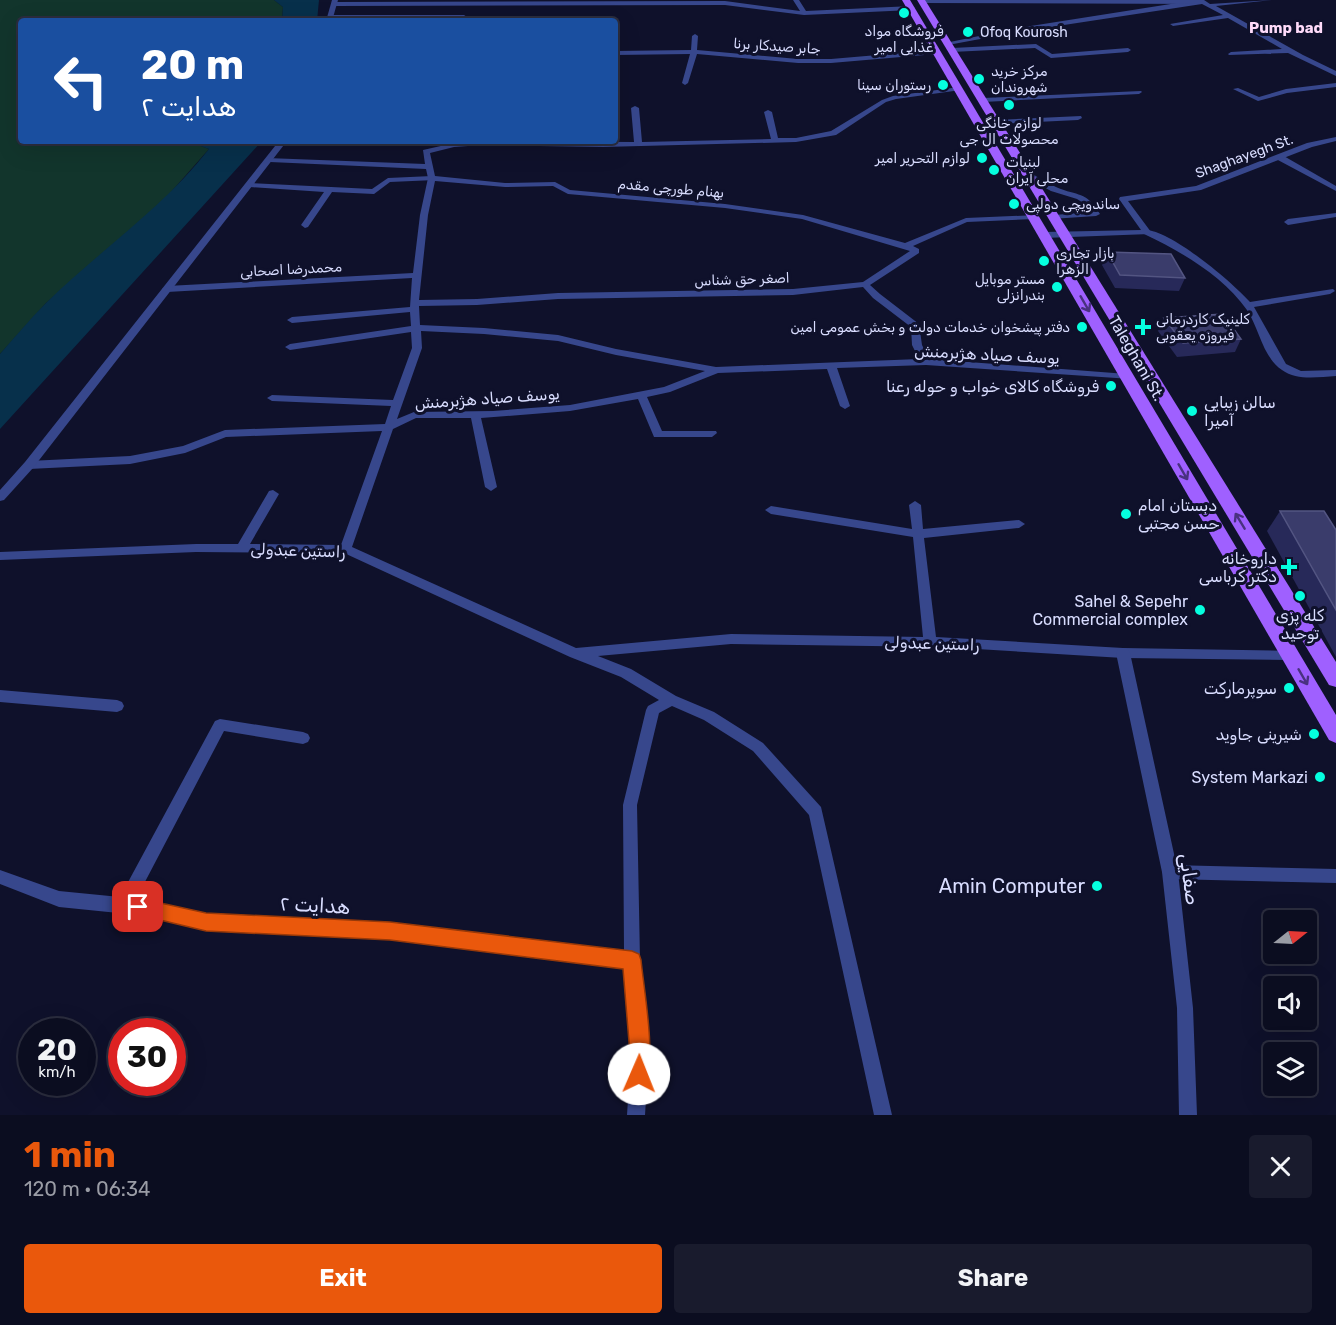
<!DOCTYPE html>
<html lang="en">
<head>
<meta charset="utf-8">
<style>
	:root { --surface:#0b0d20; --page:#191b2d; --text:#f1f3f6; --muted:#9a9ca5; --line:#2b2d3e; --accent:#ea580c }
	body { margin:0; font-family:Rubik,Vazirmatn,sans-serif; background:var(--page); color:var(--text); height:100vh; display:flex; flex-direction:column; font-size:22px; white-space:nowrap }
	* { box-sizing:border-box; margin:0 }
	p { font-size:20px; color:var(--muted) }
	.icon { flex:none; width:33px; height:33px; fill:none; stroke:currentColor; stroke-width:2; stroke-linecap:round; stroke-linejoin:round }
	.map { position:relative; height:1115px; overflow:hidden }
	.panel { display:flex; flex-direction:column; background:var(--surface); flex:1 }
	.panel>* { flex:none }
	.hud { position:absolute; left:18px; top:18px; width:600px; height:126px; border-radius:6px; box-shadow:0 6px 24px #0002,0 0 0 2px var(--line); background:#1a4fa0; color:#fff; overflow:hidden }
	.needle { width:39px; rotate:72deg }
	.controls { position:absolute; left:1263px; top:910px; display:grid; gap:12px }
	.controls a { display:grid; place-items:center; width:54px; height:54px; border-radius:6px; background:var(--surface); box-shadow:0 6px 24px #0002,0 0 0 2px var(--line); font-size:30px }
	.speed { position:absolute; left:18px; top:1018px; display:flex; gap:12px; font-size:30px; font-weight:700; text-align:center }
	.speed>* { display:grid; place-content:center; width:78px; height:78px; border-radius:50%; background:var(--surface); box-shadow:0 6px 24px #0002,0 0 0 2px var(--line); line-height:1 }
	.speed small { font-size:15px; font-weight:400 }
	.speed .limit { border:9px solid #d22; background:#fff; color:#111 }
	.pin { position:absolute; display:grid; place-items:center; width:51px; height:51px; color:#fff; margin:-26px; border-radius:12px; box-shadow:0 3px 9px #0006 }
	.me { position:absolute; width:66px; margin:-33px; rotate:1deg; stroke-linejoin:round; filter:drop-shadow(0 0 4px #0008) }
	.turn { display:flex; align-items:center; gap:21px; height:126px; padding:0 24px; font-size:27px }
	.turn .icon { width:78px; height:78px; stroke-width:2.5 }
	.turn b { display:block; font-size:42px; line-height:51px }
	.round { display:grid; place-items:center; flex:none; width:63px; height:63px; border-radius:6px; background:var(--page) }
	.head { display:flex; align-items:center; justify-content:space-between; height:102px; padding:0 24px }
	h1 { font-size:36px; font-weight:700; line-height:45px; color:var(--accent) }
	.action { display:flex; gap:12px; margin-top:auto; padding:12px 24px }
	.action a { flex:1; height:69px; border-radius:6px; background:var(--accent); color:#fff; font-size:24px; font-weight:700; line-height:69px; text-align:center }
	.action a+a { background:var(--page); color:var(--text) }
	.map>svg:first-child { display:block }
	.green { fill:#12352c }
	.water { fill:#07304b }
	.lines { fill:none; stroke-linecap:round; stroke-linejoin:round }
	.service { fill:#37478c; fill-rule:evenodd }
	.minor { fill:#37478c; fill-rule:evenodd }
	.tertiary { fill:#37478c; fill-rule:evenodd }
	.primary { fill:#9f60ff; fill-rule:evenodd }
	.wall { fill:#272959 }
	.building { fill:#3a3c6b; stroke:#535582; stroke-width:1.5 }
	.oneway { stroke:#493180 }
	.route { fill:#ea580c; stroke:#983908; stroke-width:1.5 }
	.poi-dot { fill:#05ffdf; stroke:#0f112b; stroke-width:2 }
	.labels { text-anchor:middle; stroke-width:6; stroke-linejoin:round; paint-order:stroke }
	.far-poi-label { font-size:14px; fill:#d9ddff; stroke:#0f112b; text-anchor:start }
	.far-street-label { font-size:14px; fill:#d9ddff; stroke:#0f112b }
	.far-neighbourhood-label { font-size:15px; font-weight:bold; fill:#ffdbfa; stroke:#0f112b }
	.street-label { font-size:16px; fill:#d9ddff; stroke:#0f112b }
	.poi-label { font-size:16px; fill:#d9ddff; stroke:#0f112b; text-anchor:end }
	.near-street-label { font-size:20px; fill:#d9ddff; stroke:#0f112b }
	.near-poi-label { font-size:20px; fill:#d9ddff; stroke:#0f112b; text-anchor:end }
</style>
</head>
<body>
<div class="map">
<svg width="1336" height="1115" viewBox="0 0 1336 1115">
	<rect width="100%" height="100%" fill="#0f112b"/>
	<path class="green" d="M0,0H274L283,7L282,21H21V141H196V144L209,149L163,201L46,303L0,354Z"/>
	<g class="water">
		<path d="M274,0H319L317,21H282L283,7Z"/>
		<path d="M196,141H262L0,429V354C15,337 30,319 46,303C100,250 162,209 209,149L195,144Z"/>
	</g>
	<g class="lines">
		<g class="service">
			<path d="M1025,173H1031C1039,178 1047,183 1056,187C1079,197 1085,190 1100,214L1096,216L1051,219V215H1054L1091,212L1085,204L1077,199L1051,191L1025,177Z"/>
			<path d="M432,176L436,178L435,180L390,182L374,194L332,192L308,227L305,228L301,225L324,192L250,187L246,185L250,183L372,189L388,178Z"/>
		</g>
		<g class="minor">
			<path d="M793,0H799L806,11L912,6L915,8L912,10L804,15L725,5L334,6L331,4L334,2L725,1L800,11Z"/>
			<path d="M1196,0H1204L1210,4L1272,0L1216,6L1303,55L1336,71V76L1288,53L1229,55L1228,54L1231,52L1282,49L1228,18L1173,26L1170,24L1223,15L1202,4L1018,32L948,45L945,43L1018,28Z"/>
			<path d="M329,15H464L467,17L464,19L327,18Z"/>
			<path d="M695,34L698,36L697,50L798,59H831L936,50L939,52L936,54L831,63H798L697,54L688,83L685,85L682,83L690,54L615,55V51L691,50L692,36Z"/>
			<path d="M1036,44L1052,54L1128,48L1131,50L1128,52L1051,58L1035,48L952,52L949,50L952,48Z"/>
			<path d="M1336,83V87L1287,93L1258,101L1233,89L1238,88L1259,97L1286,89Z"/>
			<path d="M959,87L961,88V90L896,99L886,102L836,135L796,142L603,147L482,145L454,147L430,153L435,176L505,183L555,182L570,190L725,204L803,215L905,243L966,218L1037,215V219H1034L967,222L913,246L919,249V253L870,285L880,294L919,324L922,345L929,359L1127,374L1131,375V379L926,365L837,368L850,406L845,409L840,406L827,369L718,373L670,392L647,397L662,431H716L717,433L712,437H654L638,399L570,411L481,418L497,487L491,491L485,487L471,418H416L393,429L352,547L576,648L731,634L923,637L913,537L771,514L765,510L771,506L912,529L909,505L915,501L921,505L923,529L1019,520L1025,524L1019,528L924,538L936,637L1123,648L1295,651L1297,655L1295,659L1290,660L1123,658L944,647L731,644L598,656L631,669L676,696L714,712L763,743L821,807L892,1115H874L809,815L753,751L704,720L672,706L659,713L637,805L640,960L649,1054L645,1115H627L631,1054L624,967L390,939L205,930L138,915L59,907L0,884V870L59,891L120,897L215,721L220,719L303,732L308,734L310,738L308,742L303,744L224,731L136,899L205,914L390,923L624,951L623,805L646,710L648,706L659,700L621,677L570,657L344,553L196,552L0,560V552L196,544H238L269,491L273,490L279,494L250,544L341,545L382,431L226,437L185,453L130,464L29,469L24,465L29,461L130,456L183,446L225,430L385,424L391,406L272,401L267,398L272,395L393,400L412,348L411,332L290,350L285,347L290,344L411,326L410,312L292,323L287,320L292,317L410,307L412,278L167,292L162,289L167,286L413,273L420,215L428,178L426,169L270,162H267V158L425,164L423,150L454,143L471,141L634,142L631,108L635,106L639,108L642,142L771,139L764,112L768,110L772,112L778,138H796L831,131L882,100L893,96ZM435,181L505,187L553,186L568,194L725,208L802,219L910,251L863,282L793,289L558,293L477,299L419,300L428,215ZM863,287L873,298L911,327L912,345L919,359L716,367L616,349L558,335L484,328L420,325L419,306L477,305L558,299L793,295ZM421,331L484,334L558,341L616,355L705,371L664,387L570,405L493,411L414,412L397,419L422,348Z"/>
			<path d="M1141,91L1142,92L1139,94L983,102L979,100L983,98Z"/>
			<path d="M1081,116L1082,118L1078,120L996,124L992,122L996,120Z"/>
			<path d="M1276,155H1282L1336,186V191L1276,159Z"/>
			<path d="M1336,213V217L1288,225L1284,222L1288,219Z"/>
			<path d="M1144,230C1169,228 1233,283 1250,302L1333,289L1335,291L1330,294L1254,307L1286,364L1301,371L1336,370V376C1318,377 1297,381 1282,370C1263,358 1259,328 1247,310C1223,276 1182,252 1144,234Z"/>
			<path d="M0,690L117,700L122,702L124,706L122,710L117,712L0,702Z"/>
			<path d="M1170,865L1336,869V883L1170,879L1165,877L1162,872L1165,867Z"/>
		</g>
		<g class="tertiary">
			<path d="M332,0H338L332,21H326Z"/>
			<path d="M923,0H1203L1206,2L1203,4L921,3Z"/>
			<path d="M1336,137V141L1312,147L1201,190L1128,201L1151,232L1150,234L1044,238L1040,235L1044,232L1141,230L1119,199L1120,197L1196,186L1307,143Z"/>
			<path d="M279,141H287L33,468L4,500L0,501V490L25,462Z"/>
			<path d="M1123,648L1128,649L1130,653L1178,872L1193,1008L1197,1115H1179L1177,1008L1162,872L1116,653L1118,649Z"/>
		</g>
		<g class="primary">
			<path d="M902,0H910L1336,715V743L1329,740Z"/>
			<path d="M917,0H925L1336,662V687L1329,685Z"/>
		</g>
	</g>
	<g class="wall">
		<path d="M1107,252L1185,278L1179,291L1115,288L1102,265Z"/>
		<path d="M1164,318L1241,339L1235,352L1177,357L1158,331Z"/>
		<path d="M1280,511L1336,530V657L1267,531Z"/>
	</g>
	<g class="building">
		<path d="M1107,252L1171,254L1185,278L1120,275Z"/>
		<path d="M1223,314L1241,339L1183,343L1164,318Z"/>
		<path d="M1280,511H1324L1336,530V610Z"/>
	</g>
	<defs><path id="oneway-shaft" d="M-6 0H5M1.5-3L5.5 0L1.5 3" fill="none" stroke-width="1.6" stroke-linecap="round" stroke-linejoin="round" transform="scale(1.5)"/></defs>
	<g class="oneway">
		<use href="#oneway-shaft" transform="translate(1085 304) rotate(60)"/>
		<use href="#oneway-shaft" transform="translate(1183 472) rotate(60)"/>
		<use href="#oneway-shaft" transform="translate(1240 521) rotate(-121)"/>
		<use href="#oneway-shaft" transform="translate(1303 677) rotate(60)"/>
	</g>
	<path class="route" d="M138,898L206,913L390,922L632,951L639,954L641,960C644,990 656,1056 646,1082L639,1084L632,1082L629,1074L630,1054L623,969L390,940L206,931L131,913L129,907L131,901Z"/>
	<g class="poi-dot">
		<circle cx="904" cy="13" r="6"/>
		<circle cx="968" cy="32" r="6"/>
		<circle cx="979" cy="79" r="6"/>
		<circle cx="943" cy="85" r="6"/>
		<circle cx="1009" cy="105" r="6"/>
		<circle cx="982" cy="158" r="6"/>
		<circle cx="994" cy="170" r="6"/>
		<circle cx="1014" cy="204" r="6"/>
		<circle cx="1044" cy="261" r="6"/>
		<circle cx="1057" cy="287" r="6"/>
		<circle cx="1082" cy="327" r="6"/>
		<path d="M1140 318h6v6h6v6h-6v6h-6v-6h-6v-6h6z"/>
		<circle cx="1111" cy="386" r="6"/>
		<circle cx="1192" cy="411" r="6"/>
		<circle cx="1126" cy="514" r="6"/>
		<path d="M1286 558h6v6h6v6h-6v6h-6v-6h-6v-6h6z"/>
		<circle cx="1300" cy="596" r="6"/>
		<circle cx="1200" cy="610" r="6"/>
		<circle cx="1289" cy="688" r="6"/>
		<circle cx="1314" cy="734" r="6"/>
		<circle cx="1320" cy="777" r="6"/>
		<circle cx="1097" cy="886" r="6"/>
	</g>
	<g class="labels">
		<g class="far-poi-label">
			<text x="904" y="36" text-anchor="middle">فروشگاه مواد<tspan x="904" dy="16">غذایی امیر</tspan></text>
			<text x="980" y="37">Ofoq Kourosh</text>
			<text x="991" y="76">مرکز خرید<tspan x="991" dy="16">شهروندان</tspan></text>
			<text x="931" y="90" text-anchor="end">رستوران سینا</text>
			<text x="1009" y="128" text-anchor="middle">لوازم خانگی<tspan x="1009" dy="16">محصولات ال جی</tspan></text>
			<text x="970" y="163" text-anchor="end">لوازم التحریر امیر</text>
			<text x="1006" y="167">لبنیات<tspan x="1006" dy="16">محلی آیران</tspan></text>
			<text x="1026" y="209">ساندویچی دولپی</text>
			<text x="1056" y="258">بازار تجاری<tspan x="1056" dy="16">الزهرا</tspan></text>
			<text x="1045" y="284" text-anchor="end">مستر موبایل<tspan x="1045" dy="16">بندرانزلی</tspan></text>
			<text x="1156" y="324">کلینیک کاردرمانی<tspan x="1156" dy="16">فیروزه یعقوبی</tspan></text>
			<text x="1070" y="332" text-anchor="end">دفتر پیشخوان خدمات دولت و بخش عمومی امین</text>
		</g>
		<g class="far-street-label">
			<text transform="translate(777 46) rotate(4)" y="5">جابر صیدکار برنا</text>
			<text transform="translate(1244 156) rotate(-20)" y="5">Shaghayegh St.</text>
			<text transform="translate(671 188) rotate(5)" y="5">بهنام طورچی مقدم</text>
			<text transform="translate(291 269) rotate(-3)" y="5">محمدرضا اصحابی</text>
			<text transform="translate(742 279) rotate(-2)" y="5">اصغر حق شناس</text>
		</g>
		<g class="far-neighbourhood-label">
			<text x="1286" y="33">Pump bad</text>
		</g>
		<g class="street-label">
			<text transform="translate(987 354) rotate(3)" y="6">یوسف صیاد هژبرمنش</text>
			<text transform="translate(1137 358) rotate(60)" y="6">Taleghani St.</text>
			<text transform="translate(487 398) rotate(-4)" y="6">یوسف صیاد هژبرمنش</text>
			<text transform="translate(298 550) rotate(2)" y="6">راستین عبدولی</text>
			<text transform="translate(932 643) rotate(2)" y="6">راستین عبدولی</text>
		</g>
		<g class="poi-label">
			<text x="1099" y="392">فروشگاه کالای خواب و حوله رعنا</text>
			<text x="1204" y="408" text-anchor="start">سالن زیبایی<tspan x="1204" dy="18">آمیرا</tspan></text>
			<text x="1138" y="511" text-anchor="start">دبستان امام<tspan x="1138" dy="18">حسن مجتبی</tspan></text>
			<text x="1277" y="564">داروخانه<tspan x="1277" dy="18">دکتر کرباسی</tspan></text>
			<text x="1188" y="607">Sahel &amp; Sepehr<tspan x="1188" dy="18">Commercial complex</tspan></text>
			<text x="1300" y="621" text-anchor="middle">کله پزی<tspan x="1300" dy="18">توحید</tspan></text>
			<text x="1277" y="694">سوپرمارکت</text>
			<text x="1302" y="740">شیرینی جاوید</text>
			<text x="1308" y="783">System Markazi</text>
		</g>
		<g class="near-street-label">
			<text transform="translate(1190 879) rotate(82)" y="7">صفایی</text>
			<text transform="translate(315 905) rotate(3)" y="7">هدایت ۲</text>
		</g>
		<g class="near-poi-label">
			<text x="1085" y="893">Amin Computer</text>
		</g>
	</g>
</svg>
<div class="controls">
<a><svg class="needle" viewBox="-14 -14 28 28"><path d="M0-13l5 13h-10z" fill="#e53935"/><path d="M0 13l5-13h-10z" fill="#9a9ca5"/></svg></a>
<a><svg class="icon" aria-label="sound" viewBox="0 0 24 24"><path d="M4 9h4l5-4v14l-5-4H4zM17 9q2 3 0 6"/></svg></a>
<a><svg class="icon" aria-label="layers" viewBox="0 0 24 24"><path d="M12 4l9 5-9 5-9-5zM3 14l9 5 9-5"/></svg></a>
</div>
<div class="speed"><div>20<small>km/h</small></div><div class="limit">30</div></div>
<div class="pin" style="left:138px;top:907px;background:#d93025"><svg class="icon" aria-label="arrive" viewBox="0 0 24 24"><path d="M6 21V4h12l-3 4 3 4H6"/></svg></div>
<svg class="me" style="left:639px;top:1074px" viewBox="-20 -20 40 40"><circle r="19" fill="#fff"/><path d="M0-13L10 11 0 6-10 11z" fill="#ea580c"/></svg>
<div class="hud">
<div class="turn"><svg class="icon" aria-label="left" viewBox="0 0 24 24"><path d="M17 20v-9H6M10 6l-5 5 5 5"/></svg><div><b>20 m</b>هدایت ۲</div></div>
</div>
</div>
<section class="panel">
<div class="head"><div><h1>1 min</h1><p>120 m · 06:34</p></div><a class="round"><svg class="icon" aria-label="close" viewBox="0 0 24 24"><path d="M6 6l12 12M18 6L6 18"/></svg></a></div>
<div class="action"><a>Exit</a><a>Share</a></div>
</section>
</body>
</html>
